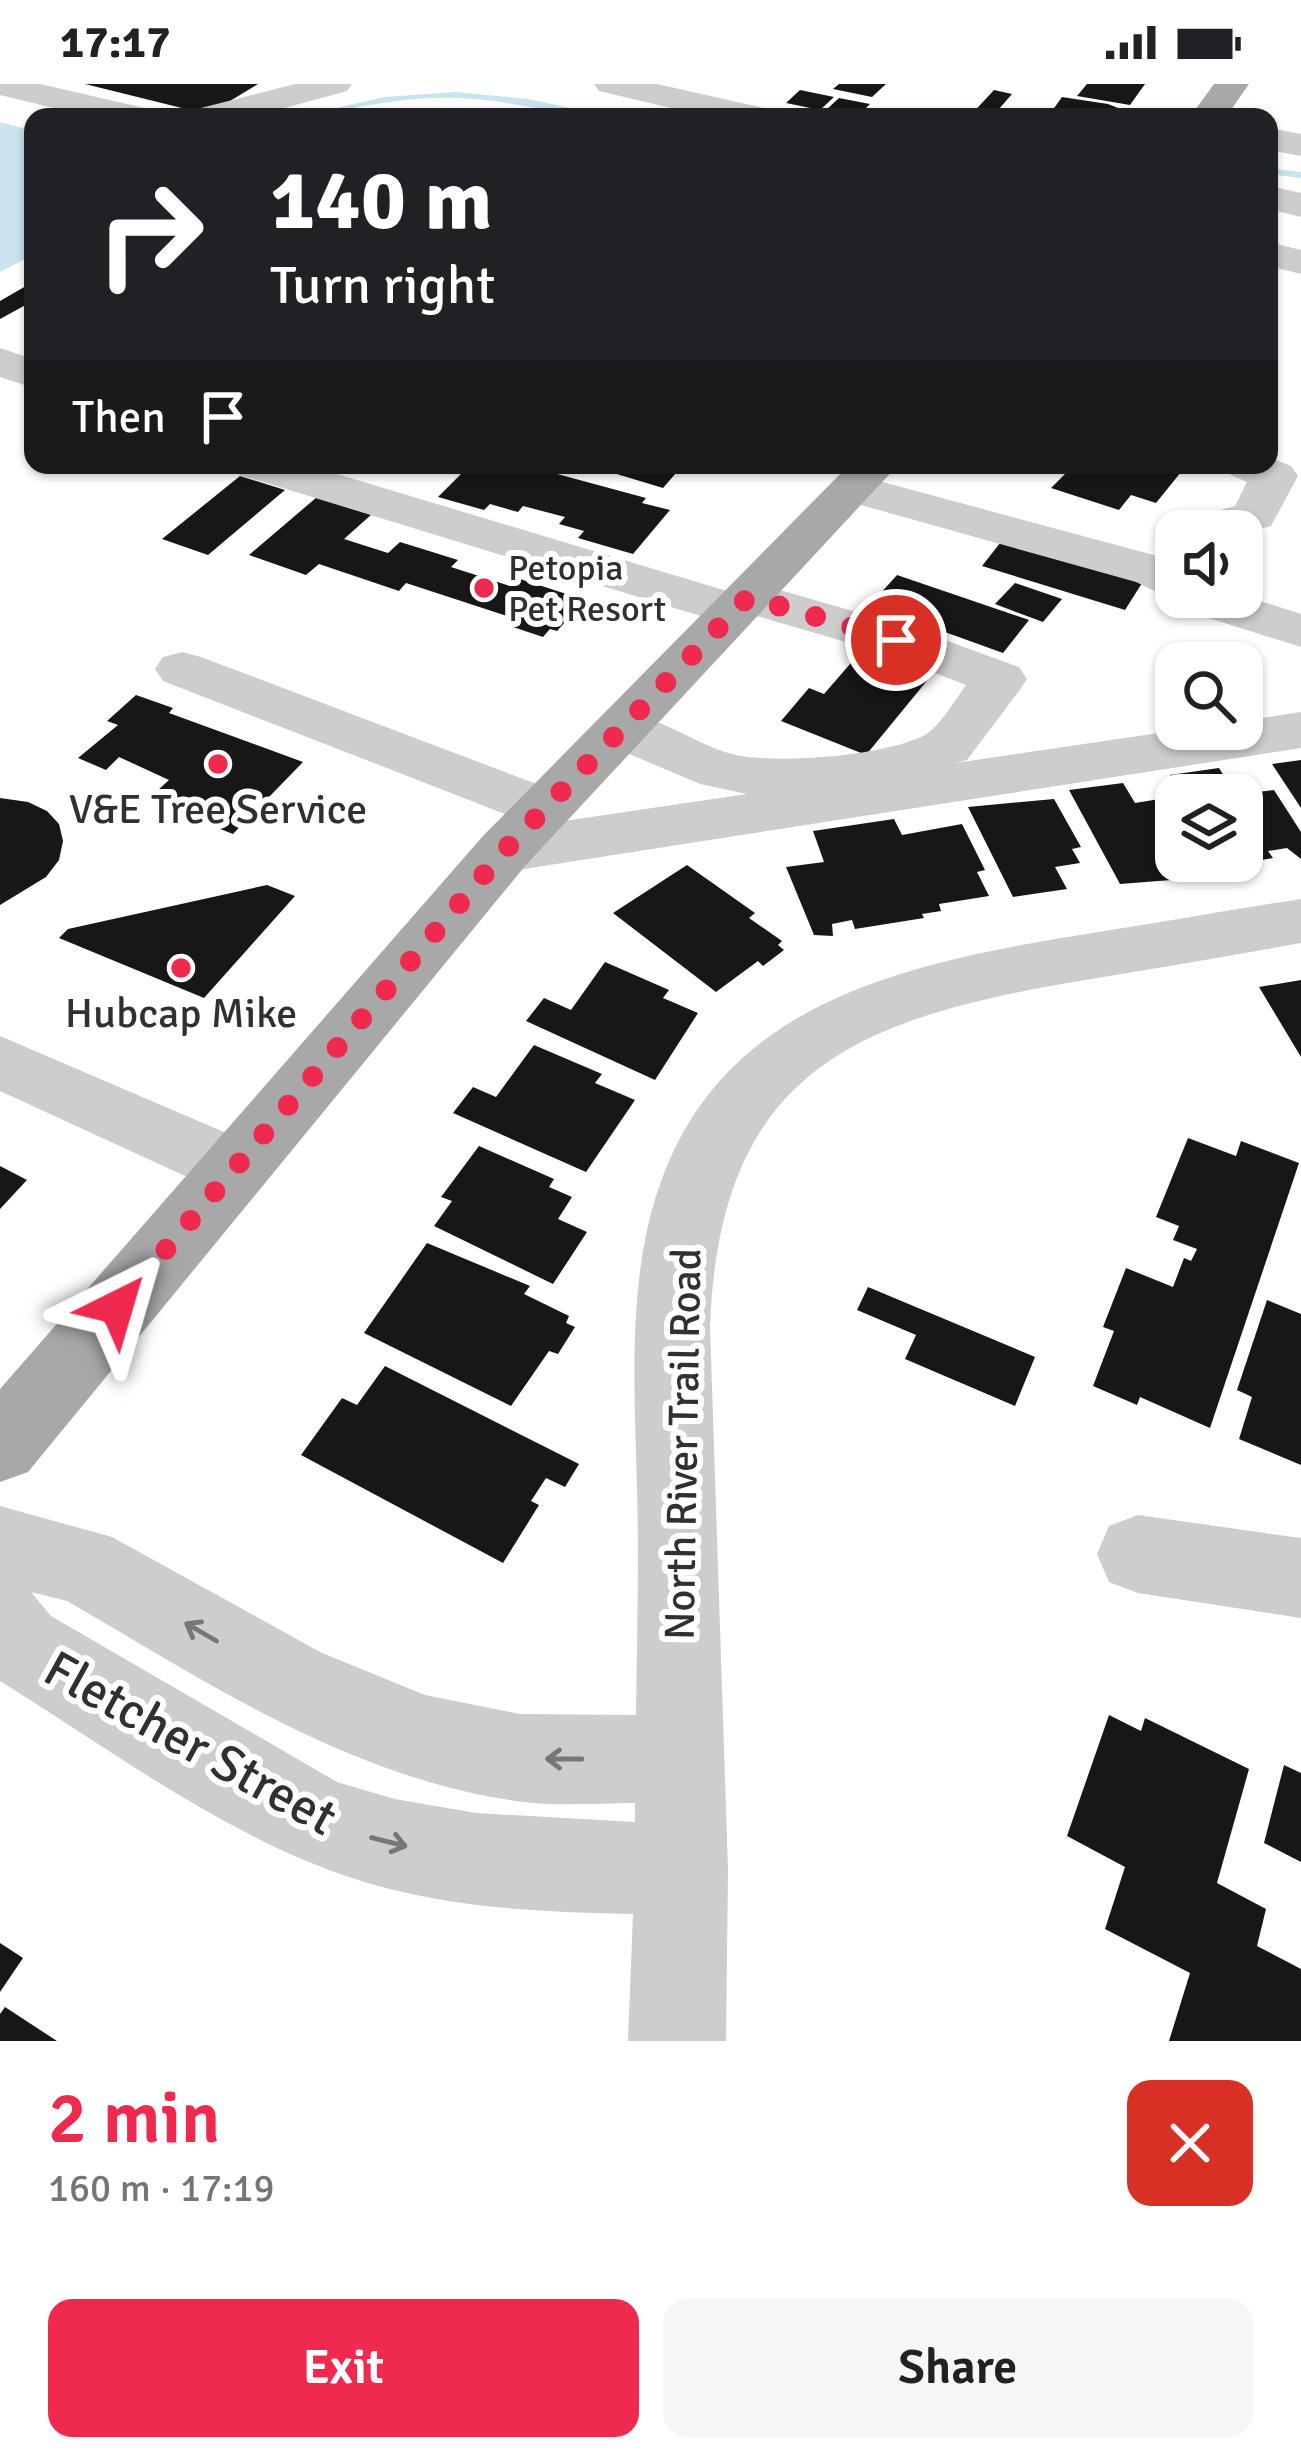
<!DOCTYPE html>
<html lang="en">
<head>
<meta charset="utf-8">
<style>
	:root { --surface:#fff; --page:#f6f6f6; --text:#202124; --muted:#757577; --accent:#f0294e }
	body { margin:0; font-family:Signika,sans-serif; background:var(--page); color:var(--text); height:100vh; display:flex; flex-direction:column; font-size:45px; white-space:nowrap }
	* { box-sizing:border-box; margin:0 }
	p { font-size:39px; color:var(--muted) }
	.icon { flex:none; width:66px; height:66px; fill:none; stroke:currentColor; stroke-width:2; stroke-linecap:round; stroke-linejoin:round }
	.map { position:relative; height:1957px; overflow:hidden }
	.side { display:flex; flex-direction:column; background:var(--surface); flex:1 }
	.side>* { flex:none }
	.guide { position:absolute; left:24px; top:24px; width:1254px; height:366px; border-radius:24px; box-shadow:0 3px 9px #0004; background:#202124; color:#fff; overflow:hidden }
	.fabs { position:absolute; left:1155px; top:426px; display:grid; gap:24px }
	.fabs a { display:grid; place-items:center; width:108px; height:108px; border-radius:24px; background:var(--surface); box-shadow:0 3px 9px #0004; font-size:60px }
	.pin { position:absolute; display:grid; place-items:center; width:102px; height:102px; color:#fff; margin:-51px; border:6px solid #fff; border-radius:50%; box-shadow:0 3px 12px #0007 }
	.me { position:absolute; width:132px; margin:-66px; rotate:40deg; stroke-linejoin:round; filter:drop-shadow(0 0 9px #0008) }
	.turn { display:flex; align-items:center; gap:42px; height:252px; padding:0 48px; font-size:54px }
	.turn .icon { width:156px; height:156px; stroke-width:2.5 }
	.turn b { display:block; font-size:84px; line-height:102px }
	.then { display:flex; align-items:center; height:114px; padding:0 48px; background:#0003; gap:24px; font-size:45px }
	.round { display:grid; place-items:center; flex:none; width:126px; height:126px; border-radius:24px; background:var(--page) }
	.overview { display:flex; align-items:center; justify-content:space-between; height:204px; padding:0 48px }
	h1 { font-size:72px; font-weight:600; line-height:90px; color:var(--accent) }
	.primary-button { display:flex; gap:24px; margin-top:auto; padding:24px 48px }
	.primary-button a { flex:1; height:138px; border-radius:24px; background:var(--accent); color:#fff; font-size:48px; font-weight:600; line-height:138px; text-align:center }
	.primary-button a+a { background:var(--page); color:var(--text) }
	.status { display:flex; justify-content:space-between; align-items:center; height:84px; padding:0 60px; background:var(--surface); direction:ltr }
	.status svg { height:33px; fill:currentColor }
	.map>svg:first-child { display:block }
	.water { fill:#c9e4ef }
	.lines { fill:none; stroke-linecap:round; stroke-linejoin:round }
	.stream { fill:#c9e4ef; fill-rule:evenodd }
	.building { fill:#171717 }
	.minor { fill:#cdcdcd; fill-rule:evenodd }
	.major { fill:#a8a8a8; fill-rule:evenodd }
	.oneway { stroke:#777 }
	.route { stroke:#f0294e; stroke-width:21; stroke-dasharray:0 37.8 }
	.poi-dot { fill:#f0294e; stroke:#fff; stroke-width:4.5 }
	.labels { text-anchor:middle; stroke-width:12; stroke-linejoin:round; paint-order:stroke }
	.far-poi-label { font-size:36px; fill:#303030; stroke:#fff; text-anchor:start }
	.poi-label { font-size:42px; fill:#303030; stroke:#fff }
	.street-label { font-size:42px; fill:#303030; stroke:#fff }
	.near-street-label { font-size:51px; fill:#303030; stroke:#fff }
</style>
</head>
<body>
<div class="status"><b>17:17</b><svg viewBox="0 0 49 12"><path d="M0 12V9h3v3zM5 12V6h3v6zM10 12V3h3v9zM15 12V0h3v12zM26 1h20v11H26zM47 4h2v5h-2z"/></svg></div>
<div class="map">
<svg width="1301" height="1957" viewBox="0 0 1301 1957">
	<rect width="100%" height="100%" fill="#fff"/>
	<path class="water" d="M0,38L33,47V171L0,188Z"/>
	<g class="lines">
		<g class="stream">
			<path d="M456,8L528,15L614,33C561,33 509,15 456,14C421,13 387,18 353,24C334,27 317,33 298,33L384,13Z"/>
			<path d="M1269,84L1301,88V94L1269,90Z"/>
		</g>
	</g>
	<g class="building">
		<path d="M85,0H258L230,17L194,27Z"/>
		<path d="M839,0H886L872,13L833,5Z"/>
		<path d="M1087,0H1145L1130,21L1077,12Z"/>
		<path d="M800,6L834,13L820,26L786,19Z"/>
		<path d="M994,6L1012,10L992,33H969Z"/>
		<path d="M1062,13L1108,20L1123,26L1119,33H1067L1070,30L1052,27Z"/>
		<path d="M839,14L870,20L857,33L825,27Z"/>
		<path d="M33,198V217L0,235V217Z"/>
		<path d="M470,381H524L646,414L642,419L670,426L633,470L578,454L584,447L559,440L565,433L523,422L518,428L490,420L484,426L438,413Z"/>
		<path d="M587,381H683L663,404Z"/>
		<path d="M1074,381H1165L1181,388L1156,419L1131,411L1119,426L1051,404Z"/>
		<path d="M240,392L285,406L208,471L162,455Z"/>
		<path d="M317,413L372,430L344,455L388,469L400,458L458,476L451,483L510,502L517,494L585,516L557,547L550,545L543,553L510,542L516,535L406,499L399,507L319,480L306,491L249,471Z"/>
		<path d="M1004,454L1144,496L1125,526L982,482Z"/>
		<path d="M897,491L1029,536L1003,569L870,521Z"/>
		<path d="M1015,499L1062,515L1043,538L995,520Z"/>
		<path d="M870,557L939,582L866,671L781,637L809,604L824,610Z"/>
		<path d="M136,611L173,624L169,629L303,678L233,750L147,716L169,696L119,673L106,686L78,674L118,641L107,637Z"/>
		<path d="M1301,676V724L1272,680Z"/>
		<path d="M1219,684L1236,711H1182L1170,691Z"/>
		<path d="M1123,699L1135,719L1172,713L1176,777H1201L1210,793L1120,800L1069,706Z"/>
		<path d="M1274,706L1301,748V775L1287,764L1268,767L1273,774L1242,779V710Z"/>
		<path d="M0,714L28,718L47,727L59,740L63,757L59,776L46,793L0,821Z"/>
		<path d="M1054,715L1081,763L1072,765L1080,779L1055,783L1067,805L1013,813L968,723Z"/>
		<path d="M894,735L902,751L962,740L985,786L977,788L989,812L939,820L941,827L922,830L924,834L855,845L852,836L832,840L833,852L814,851L786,783L824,778L813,747Z"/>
		<path d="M687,781L755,829L749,834L782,857L778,861L784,866L763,882L758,877L716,908L613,829Z"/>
		<path d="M267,801L295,812L204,914L59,854L68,845Z"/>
		<path d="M605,878L669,906L663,914L698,929L655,996L526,937L544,914L571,926Z"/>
		<path d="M1301,896V973L1259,903Z"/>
		<path d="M534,961L602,990L595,999L635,1016L586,1088L453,1029L473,1003L496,1013Z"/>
		<path d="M1188,1054L1236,1072L1241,1057L1299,1079L1210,1344L1140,1313L1137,1321L1093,1302L1114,1247L1103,1243L1126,1184L1173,1203L1184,1174L1191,1177L1197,1165L1173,1156L1179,1142L1156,1133Z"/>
		<path d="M479,1062L554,1095L549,1103L572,1113L558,1135L587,1148L553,1200L434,1142L452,1117L441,1113Z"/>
		<path d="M0,1082L27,1096L0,1125Z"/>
		<path d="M427,1159L530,1202L524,1210L569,1232L566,1239L575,1243L558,1270L549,1267L511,1322L364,1249Z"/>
		<path d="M868,1203L1035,1273L1015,1322L905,1275L916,1251L857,1226Z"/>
		<path d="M1267,1216L1301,1230V1381L1239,1355L1252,1313L1237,1306Z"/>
		<path d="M385,1282L579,1380L565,1403L546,1394L531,1417L539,1421L503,1479L301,1371L342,1314L357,1321Z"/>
		<path d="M1109,1631L1141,1647L1145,1634L1249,1685L1217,1799L1266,1825L1257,1862L1301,1885V1957H1169L1190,1889L1105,1845L1125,1783L1067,1752Z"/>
		<path d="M1284,1681L1301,1689V1778L1264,1759Z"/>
		<path d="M0,1859L23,1874L0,1908Z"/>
		<path d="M5,1923L57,1957H0V1930Z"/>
	</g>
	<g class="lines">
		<g class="minor">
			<path d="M0,0H40L149,25L154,33H91L0,11Z"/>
			<path d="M295,0H352L347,7L251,33H192L197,25Z"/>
			<path d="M594,0H657L769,25L774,33H709L599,7Z"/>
			<path d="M1269,44L1301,50V72L1269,66Z"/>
			<path d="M1269,102L1301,109V133L1269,125Z"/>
			<path d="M1269,158L1301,166V190L1269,182Z"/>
			<path d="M0,264L33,275V304L0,293Z"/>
			<path d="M1269,373L1291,382L1298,392L1271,442L1242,450L1176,447V455L1171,447L1178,437L1235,422L1247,398L1231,391L1225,381H1269Z"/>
			<path d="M234,381H307L727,507L748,498L766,502L915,545L1019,583L1027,595L1019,607L967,676L955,679L1186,645H1242V637L1301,628V664L504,788L483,782L474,767L483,752L536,742L163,597L155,585L163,573L182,568L201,573L563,710L572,724L564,737L747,710L700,700L601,658L593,645L601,632C647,620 689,659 732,670C775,681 885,672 925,651C940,642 955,616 966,601L877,567L757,532L735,542L717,537L240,391Z"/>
			<path d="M853,390L1172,476L1176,479V513L1242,511L1301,530V563L1177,524L1171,515L1136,498L836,414L829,404L836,394Z"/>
			<path d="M1301,815V859C1229,872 1157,884 1085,896C858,934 720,984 710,1242L728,1785L726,1957H628L633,1830C539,1828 442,1824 352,1794C225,1752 113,1667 0,1597V1422L112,1453L322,1569L425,1611L520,1630L636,1631C637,1555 639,1479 637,1403C635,1325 630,1245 643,1167C684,927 881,883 1086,850C1157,839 1229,826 1301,815ZM31,1508L67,1517C210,1600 349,1693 516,1717C554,1723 597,1719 635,1719V1738L476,1729L395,1715L337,1698L51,1532Z"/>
			<path d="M0,952L259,1063L269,1083L259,1103L234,1111L209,1103L0,1007Z"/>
			<path d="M1138,1431L1301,1454V1534L1138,1509L1109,1498L1097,1470L1109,1442Z"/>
		</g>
		<g class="major">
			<path d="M1214,0H1249L1226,33H1190Z"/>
			<path d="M849,381H898L525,782L28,1388L0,1398V1305L483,752Z"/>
		</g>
	</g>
	<defs><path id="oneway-shaft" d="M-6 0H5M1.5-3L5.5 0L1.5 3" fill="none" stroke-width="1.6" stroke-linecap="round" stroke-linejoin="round" transform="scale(3)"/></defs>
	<g class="oneway">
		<use href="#oneway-shaft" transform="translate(201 1548) rotate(-150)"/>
		<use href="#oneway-shaft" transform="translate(564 1675) rotate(-180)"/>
		<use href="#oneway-shaft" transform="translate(389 1758) rotate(14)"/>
	</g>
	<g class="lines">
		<path class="route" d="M117,1223L504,767L748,513L896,556"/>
	</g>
	<g class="poi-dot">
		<circle cx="484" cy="504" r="12"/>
		<circle cx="218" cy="680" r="12"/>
		<circle cx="181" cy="884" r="12"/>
	</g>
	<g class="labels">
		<g class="far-poi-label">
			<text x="508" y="496">Petopia<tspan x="508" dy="41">Pet Resort</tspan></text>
		</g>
		<g class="poi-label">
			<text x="218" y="739">V&amp;E Tree Service</text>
			<text x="181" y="943">Hubcap Mike</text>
		</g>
		<g class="street-label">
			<text transform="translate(682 1360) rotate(-89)" y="15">North River Trail Road</text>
		</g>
		<g class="near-street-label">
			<text transform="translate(191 1658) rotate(29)" y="18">Fletcher Street</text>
		</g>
	</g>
</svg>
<div class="fabs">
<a><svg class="icon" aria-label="sound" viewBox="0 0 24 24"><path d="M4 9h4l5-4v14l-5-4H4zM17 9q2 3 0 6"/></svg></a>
<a><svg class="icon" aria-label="search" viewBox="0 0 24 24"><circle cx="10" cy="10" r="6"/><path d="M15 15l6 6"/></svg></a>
<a><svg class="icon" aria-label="layers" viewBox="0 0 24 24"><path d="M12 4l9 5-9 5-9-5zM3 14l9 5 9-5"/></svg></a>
</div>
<div class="pin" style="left:896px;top:556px;background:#d93025"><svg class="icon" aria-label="arrive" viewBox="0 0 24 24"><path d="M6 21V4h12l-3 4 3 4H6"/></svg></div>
<svg class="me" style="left:117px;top:1223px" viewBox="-20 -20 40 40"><path d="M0-17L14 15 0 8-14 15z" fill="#f0294e" stroke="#fff" stroke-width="4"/></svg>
<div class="guide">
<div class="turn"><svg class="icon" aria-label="right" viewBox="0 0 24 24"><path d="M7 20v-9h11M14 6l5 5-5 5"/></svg><div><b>140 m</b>Turn right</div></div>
<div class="then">Then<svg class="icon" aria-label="arrive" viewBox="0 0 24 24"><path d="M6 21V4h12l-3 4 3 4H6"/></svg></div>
</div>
</div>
<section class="side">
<div class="overview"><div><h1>2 min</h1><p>160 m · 17:19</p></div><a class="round" style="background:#d93025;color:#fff"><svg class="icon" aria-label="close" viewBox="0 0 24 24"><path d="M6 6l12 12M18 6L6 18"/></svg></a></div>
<div class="primary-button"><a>Exit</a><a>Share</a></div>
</section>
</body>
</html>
